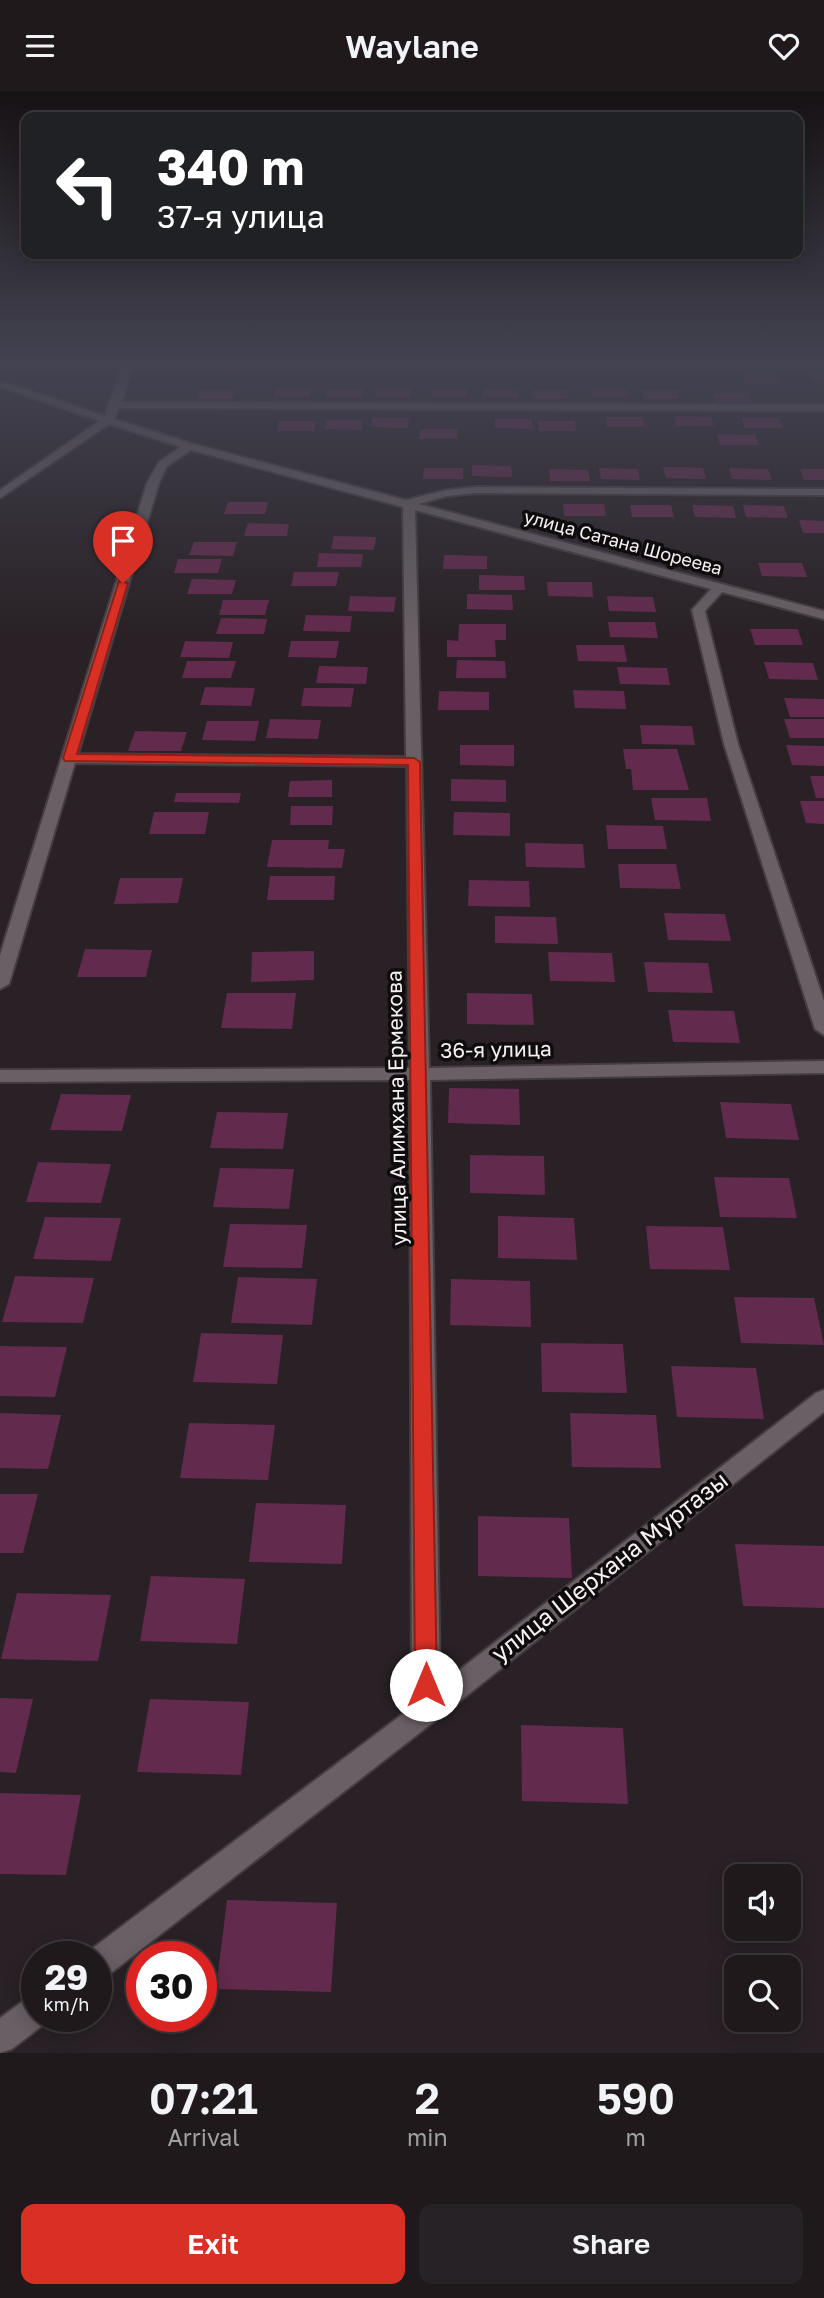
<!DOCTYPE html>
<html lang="en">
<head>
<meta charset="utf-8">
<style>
	:root { --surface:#1f191c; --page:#272225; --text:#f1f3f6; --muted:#a1a0a3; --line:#3c383b; --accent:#d93025 }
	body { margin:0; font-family:"Golos Text",sans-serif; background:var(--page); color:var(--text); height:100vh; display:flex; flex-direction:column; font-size:26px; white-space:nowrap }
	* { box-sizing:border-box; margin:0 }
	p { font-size:23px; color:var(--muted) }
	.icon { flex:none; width:38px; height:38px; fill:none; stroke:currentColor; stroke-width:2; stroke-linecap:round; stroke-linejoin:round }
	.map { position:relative; height:1962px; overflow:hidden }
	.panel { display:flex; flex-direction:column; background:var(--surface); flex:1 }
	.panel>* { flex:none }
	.guide { position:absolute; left:21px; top:21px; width:782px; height:147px; border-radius:14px; box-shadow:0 4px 18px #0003,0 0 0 2px var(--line); background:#202124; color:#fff; overflow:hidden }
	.tools { position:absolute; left:724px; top:1773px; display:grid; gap:14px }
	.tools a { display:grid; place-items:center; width:77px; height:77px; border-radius:14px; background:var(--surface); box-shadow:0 4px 18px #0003,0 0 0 2px var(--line); font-size:35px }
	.speed { position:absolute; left:21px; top:1850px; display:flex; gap:14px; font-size:35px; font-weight:700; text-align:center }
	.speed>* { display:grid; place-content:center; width:91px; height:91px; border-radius:50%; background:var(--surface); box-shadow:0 4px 18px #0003,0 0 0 2px var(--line); line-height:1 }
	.speed small { font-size:18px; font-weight:400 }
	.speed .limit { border:10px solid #d22; background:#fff; color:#111 }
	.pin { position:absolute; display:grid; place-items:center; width:60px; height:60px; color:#fff; margin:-72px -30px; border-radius:50% 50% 50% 0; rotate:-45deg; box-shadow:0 0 7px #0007 }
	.pin .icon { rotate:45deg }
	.me { position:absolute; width:77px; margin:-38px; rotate:0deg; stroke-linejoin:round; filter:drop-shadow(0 0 5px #0008) }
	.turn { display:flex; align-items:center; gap:24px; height:147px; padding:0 21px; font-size:32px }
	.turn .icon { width:91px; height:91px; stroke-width:2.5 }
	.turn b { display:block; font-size:49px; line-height:60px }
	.eta { display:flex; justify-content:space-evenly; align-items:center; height:119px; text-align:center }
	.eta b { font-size:42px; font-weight:600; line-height:49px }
	.action { display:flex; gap:14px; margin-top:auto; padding:14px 21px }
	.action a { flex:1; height:80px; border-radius:14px; background:var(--accent); color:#fff; font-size:28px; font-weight:600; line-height:80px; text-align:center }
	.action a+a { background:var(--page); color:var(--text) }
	header { display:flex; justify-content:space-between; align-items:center; height:91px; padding:0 21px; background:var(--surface); font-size:32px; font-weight:600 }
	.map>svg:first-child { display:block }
	.building { fill:#622a4c }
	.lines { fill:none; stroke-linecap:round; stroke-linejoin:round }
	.minor-casing { stroke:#443d40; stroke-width:4 }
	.minor { fill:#695f64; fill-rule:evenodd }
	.route { fill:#d93025; stroke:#8d1f18; stroke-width:2 }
	.labels { text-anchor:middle; stroke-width:7; stroke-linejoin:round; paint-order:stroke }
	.far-street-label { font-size:18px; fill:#f7f0f3; stroke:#0f0c0e }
	.street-label { font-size:21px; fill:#f7f0f3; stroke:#0f0c0e }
	.near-street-label { font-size:24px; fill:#f7f0f3; stroke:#0f0c0e }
</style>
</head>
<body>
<header><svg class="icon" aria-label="menu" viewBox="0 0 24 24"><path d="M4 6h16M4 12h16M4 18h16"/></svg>Waylane<svg class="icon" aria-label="heart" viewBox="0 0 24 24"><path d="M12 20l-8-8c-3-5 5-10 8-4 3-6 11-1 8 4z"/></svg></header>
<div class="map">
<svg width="824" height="1962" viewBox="0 0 824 1962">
	<rect width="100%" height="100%" fill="#292125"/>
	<g class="building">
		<rect x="467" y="271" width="34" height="5"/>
		<path d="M214,275H248L245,284L211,283Z"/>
		<path d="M808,281L824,282V290H812Z"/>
		<path d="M743,284L778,285L781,293H746Z"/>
		<path d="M276,297H312L309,306H274Z"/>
		<path d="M376,297L411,298L410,307L375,306Z"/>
		<path d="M591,297L626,298L628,307L592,306Z"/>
		<path d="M328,298H363L362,307L326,306Z"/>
		<path d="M432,298H468L467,307H432Z"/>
		<path d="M483,298H518L519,307H483Z"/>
		<path d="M200,299H235L232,308H196Z"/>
		<path d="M531,299H567L568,308H532Z"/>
		<path d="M642,299H678L680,308H644Z"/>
		<path d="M712,302H748L751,311H715Z"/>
		<path d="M674,325L711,326L714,335H676Z"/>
		<path d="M606,326H642L645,336H607Z"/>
		<path d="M372,327H409L408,337L371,336Z"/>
		<path d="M742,327H779L783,337H745Z"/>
		<path d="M495,328H532L533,338L495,337Z"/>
		<path d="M326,329H363L362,339L324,338Z"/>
		<path d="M279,330H316L314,340H277Z"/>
		<path d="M538,330H575L576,340H539Z"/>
		<path d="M420,338H458L457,348H419Z"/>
		<path d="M717,343L755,344L759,354H720Z"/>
		<path d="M472,374L511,375L512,386L472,385Z"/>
		<path d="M663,376L703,377L706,388L666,387Z"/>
		<path d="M424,377H463V388H423Z"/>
		<path d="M599,377L638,378L640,389L601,388Z"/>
		<path d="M729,377L768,378L772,389L732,388Z"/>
		<path d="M549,378L588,379L590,390H550Z"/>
		<path d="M800,378H824V389H804Z"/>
		<path d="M228,411H268L265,423H224Z"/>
		<path d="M563,413H604L606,425H564Z"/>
		<path d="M630,414H671L674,426H632Z"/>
		<path d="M692,414L733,415L736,427L695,426Z"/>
		<path d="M743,414L784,415L788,427L746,426Z"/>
		<path d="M799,429L824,430V442H803Z"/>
		<path d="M248,432L289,433L287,445H244Z"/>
		<path d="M334,445L376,446L374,459L331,458Z"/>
		<path d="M194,451H237L233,465L189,464Z"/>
		<path d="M319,462L363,463L361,476H317Z"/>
		<path d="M444,464L487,465V478H443Z"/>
		<path d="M178,468H222L218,482H174Z"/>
		<path d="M758,472H802L807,486L762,485Z"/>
		<path d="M294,481H339L336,495H291Z"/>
		<path d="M479,484L524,485L525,499H479Z"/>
		<path d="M192,488L236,489L232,503H187Z"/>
		<path d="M547,491H592L593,506L548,505Z"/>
		<path d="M467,503L512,504L513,519L467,518Z"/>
		<path d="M350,505L396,506L394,521L348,520Z"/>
		<path d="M607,505L653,506L656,521L609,520Z"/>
		<path d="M223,509H269L265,524H219Z"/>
		<path d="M306,524L352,525L350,541L303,540Z"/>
		<path d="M221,527L267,528L264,543H216Z"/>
		<path d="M608,531H655L658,547L610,546Z"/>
		<path d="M459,533H506V549H495L496,566H447V549L458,550Z"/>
		<path d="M750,538H798L803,554H755Z"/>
		<path d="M185,550L233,551L229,567L180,566Z"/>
		<path d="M291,550H339L336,567L288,566Z"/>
		<path d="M576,554H624L627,571L578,570Z"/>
		<path d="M457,569L505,570L506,587H456Z"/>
		<path d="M187,570H236L231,587H182Z"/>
		<path d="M764,571L813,572L818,589L769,588Z"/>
		<path d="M319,575L368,576L366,593L316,592Z"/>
		<path d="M617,576L667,577L670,594L620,593Z"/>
		<path d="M205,596L255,597L251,615L200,614Z"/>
		<path d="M304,597H354L351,616L301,615Z"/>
		<path d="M573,599L624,600L626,618L575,617Z"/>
		<path d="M439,600L489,601V619H438Z"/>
		<path d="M784,607L824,608V626H790Z"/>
		<path d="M270,628L321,629L318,648L266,647Z"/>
		<path d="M784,628H824V647H790Z"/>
		<path d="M207,630H259L255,650L202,649Z"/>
		<path d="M640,634L692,635L695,654L642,653Z"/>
		<path d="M135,640L187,641L181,660H128Z"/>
		<path d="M460,654H514V675L460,674Z"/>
		<path d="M786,654L824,655V675L792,674Z"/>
		<path d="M623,658H677L689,699H633L631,678H626Z"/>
		<path d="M810,685H824V707H816Z"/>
		<path d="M451,688L506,689V711L451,710Z"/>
		<path d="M332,689V706H288L290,690Z"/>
		<path d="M176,702H241L239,712L174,711Z"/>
		<path d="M651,707H707L711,730L655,729Z"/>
		<path d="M800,710H824V733L806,732Z"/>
		<path d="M291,715H333L332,734H290Z"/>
		<path d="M154,721H209L205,743H149Z"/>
		<path d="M454,721L510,722V745L453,744Z"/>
		<path d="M606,734L663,735L667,758H608Z"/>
		<path d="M272,749H329L328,758H345L342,777L267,776Z"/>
		<path d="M525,752L583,753L585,777L526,776Z"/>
		<path d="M618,773H676L681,798L620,797Z"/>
		<path d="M270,785H335L334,809H267Z"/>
		<path d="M120,787H183L178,812L114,813Z"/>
		<path d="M469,789L529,790L530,816L468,815Z"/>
		<path d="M664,822L725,823L731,850L668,849Z"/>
		<path d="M495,825L556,826L558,853L495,852Z"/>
		<path d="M85,858L152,859L146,886H77Z"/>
		<path d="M314,860V889L251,891L252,861Z"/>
		<path d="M548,861L612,862L615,891L550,890Z"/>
		<path d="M644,871L708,872L713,902L648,901Z"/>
		<path d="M227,902H296L292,938L221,937Z"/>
		<path d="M467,902L532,903L534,934L467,933Z"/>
		<path d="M668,919L734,920L740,952L673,951Z"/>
		<path d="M449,997L519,998L520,1034L448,1032Z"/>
		<path d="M61,1003L131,1004L122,1040L50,1039Z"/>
		<path d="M720,1011L791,1013L799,1049L726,1047Z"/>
		<path d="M217,1021L288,1022L283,1058L210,1057Z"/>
		<path d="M470,1064L544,1065L545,1104L470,1102Z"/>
		<path d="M38,1071L111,1073L101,1112L26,1111Z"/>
		<path d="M220,1077L294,1078L289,1118L213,1116Z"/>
		<path d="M714,1086L789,1087L797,1127L720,1126Z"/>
		<path d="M498,1125L574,1127L577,1169L498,1167Z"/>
		<path d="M45,1126L121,1127L111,1170L33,1168Z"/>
		<path d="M230,1133L307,1134L302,1177L223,1176Z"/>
		<path d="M646,1135L723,1136L730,1179L650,1178Z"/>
		<path d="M15,1185L94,1187L83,1232L2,1231Z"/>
		<path d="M238,1186L317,1188L312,1234L231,1232Z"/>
		<path d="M451,1188L530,1190L531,1236L450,1234Z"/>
		<path d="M734,1206L814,1207L824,1254L741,1252Z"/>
		<path d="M201,1242L283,1244L277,1293L193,1291Z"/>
		<path d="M541,1252L623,1253L627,1302L542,1301Z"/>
		<path d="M0,1255L67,1256L55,1306L0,1305Z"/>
		<path d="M671,1275L756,1277L764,1328L677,1326Z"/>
		<path d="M0,1322L61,1324L48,1378L0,1377Z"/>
		<path d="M570,1322L656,1324L661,1377L572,1376Z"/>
		<path d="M189,1332L275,1334L268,1389L180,1387Z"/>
		<path d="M0,1403H38L23,1462H0Z"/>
		<path d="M256,1412L346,1414L342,1473L249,1471Z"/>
		<path d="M478,1425L569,1427L572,1487L478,1485Z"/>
		<path d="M735,1453L824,1455V1517L743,1515Z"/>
		<path d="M151,1485L245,1488L237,1553L140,1550Z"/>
		<path d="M17,1502L111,1504L98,1570L1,1568Z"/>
		<path d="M0,1607L33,1608L16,1682L0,1681Z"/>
		<path d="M150,1608L249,1611L241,1684L137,1681Z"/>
		<path d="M521,1634L623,1637L628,1713L522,1710Z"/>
		<path d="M0,1702L81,1704L66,1784L0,1783Z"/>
		<path d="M227,1809L337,1812L331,1901L216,1898Z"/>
	</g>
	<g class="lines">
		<defs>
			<g id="minor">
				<path d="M123,271H133L122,311L824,314V320L119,317L114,328L193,353L406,409L447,399L476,396L824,398V404L476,402L447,405L419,413L824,520V528L722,501L705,520L738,653L824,910V944L815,938L724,653L692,519L711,498L415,419L429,977L824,970V982L430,989L440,1594L816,1302L824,1299V1321L436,1629L107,1885L96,1889V1866H84L85,1863L412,1616L410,989L0,991V979L410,977L407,675L75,672L9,893L0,898V864L147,392L159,371L181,356L109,333L0,407V399L100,330L0,296V290L105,325ZM191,359L403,416L406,666L78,663L159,392L167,375Z"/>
				<path d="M37,1903V1925H51L48,1930L12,1958L0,1962V1927L26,1908Z"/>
			</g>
		</defs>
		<use href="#minor" class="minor-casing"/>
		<use href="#minor" class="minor"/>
	</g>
	<linearGradient id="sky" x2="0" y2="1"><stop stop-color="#171214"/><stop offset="0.5" stop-color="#434351"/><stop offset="1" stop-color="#434351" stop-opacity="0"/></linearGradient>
	<rect width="824" height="545" fill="url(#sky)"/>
	<path class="route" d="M119,490L128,492L77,663L414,667L420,671L437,1594L434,1600L426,1603L418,1600L415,1594L408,674L65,670L63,667Z"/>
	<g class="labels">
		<g class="far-street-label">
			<text transform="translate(623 452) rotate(15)" y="6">улица Сатана Шореева</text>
		</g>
		<g class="street-label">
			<text transform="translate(496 959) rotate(-1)" y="7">36-я улица</text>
			<text transform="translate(397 1017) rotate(-91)" y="7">улица Алимхана Ермекова</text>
		</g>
		<g class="near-street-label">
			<text transform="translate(610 1476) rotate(-38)" y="8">улица Шерхана Муртазы</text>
		</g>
	</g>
</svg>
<div class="tools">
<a><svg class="icon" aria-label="sound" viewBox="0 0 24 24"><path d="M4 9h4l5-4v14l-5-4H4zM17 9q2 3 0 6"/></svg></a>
<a><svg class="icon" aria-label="search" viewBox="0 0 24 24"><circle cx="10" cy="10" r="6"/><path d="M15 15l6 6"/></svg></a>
</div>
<div class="speed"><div>29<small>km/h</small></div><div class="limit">30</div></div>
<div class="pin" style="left:123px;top:492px;background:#d93025"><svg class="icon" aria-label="arrive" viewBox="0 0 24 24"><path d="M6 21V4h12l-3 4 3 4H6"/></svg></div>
<svg class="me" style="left:426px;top:1594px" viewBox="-20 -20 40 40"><circle r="19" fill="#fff"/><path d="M0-13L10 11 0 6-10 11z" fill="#d93025"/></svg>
<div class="guide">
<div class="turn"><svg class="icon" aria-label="left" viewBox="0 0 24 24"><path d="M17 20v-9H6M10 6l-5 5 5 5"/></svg><div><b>340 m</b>37-я улица</div></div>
</div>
</div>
<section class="panel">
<div class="eta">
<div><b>07:21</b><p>Arrival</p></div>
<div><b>2</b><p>min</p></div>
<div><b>590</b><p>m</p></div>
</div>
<div class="action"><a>Exit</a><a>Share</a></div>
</section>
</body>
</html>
